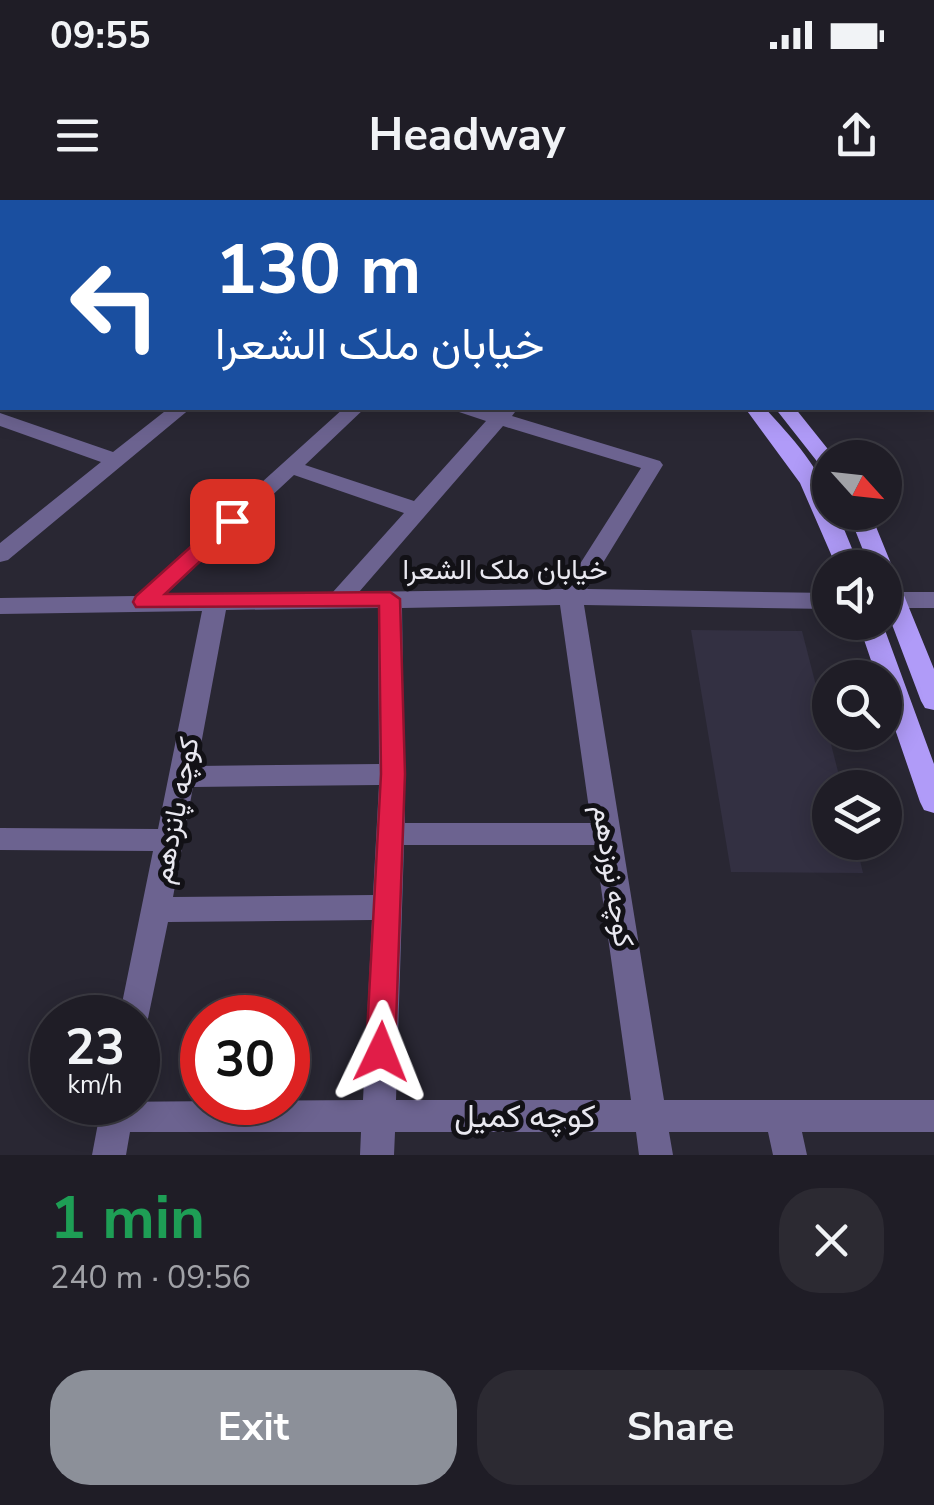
<!DOCTYPE html>
<html lang="en">
<head>
<meta charset="utf-8">
<style>
	:root { --surface:#1f1d26; --page:#2c2a32; --text:#f1f3f6; --muted:#a1a2a7; --line:#3c3b43; --accent:#8c9099 }
	body { margin:0; font-family:"Nunito Sans",Vazirmatn,sans-serif; background:var(--page); color:var(--text); height:100vh; display:flex; flex-direction:column; font-size:38px; white-space:nowrap }
	* { box-sizing:border-box; margin:0 }
	p { font-size:32px; color:var(--muted) }
	.icon { flex:none; width:55px; height:55px; fill:none; stroke:currentColor; stroke-width:2; stroke-linecap:round; stroke-linejoin:round }
	.map { position:relative; height:955px; overflow:hidden }
	.drawer { display:flex; flex-direction:column; background:var(--surface); flex:1 }
	.drawer>* { flex:none }
	.top-card { position:absolute; left:0px; top:0px; width:935px; height:210px; box-shadow:0 5px 25px #0003,0 0 0 2px var(--line); background:#1a4fa0; color:#fff; overflow:hidden }
	.needle { width:65px; rotate:117deg }
	.buttons { position:absolute; left:812px; top:240px; display:grid; gap:20px }
	.buttons a { display:grid; place-items:center; width:90px; height:90px; border-radius:50%; background:var(--surface); box-shadow:0 5px 25px #0003,0 0 0 2px var(--line); font-size:50px }
	.speed { position:absolute; left:30px; top:795px; display:flex; gap:20px; font-size:50px; font-weight:700; text-align:center }
	.speed>* { display:grid; place-content:center; width:130px; height:130px; border-radius:50%; background:var(--surface); box-shadow:0 5px 25px #0003,0 0 0 2px var(--line); line-height:1 }
	.speed small { font-size:25px; font-weight:400 }
	.speed .limit { border:15px solid #d22; background:#fff; color:#111 }
	.pin { position:absolute; display:grid; place-items:center; width:85px; height:85px; color:#fff; margin:-42px; border-radius:20px; box-shadow:0 5px 15px #0006 }
	.me { position:absolute; width:110px; margin:-55px; rotate:2deg; stroke-linejoin:round; filter:drop-shadow(0 0 8px #0008) }
	.turn { display:flex; align-items:center; gap:35px; height:210px; padding:0 50px; font-size:45px }
	.turn .icon { width:130px; height:130px; stroke-width:2.5 }
	.turn b { display:block; font-size:70px; line-height:85px }
	.round { display:grid; place-items:center; flex:none; width:105px; height:105px; border-radius:40px; background:var(--page) }
	.summary { display:flex; align-items:center; justify-content:space-between; height:170px; padding:0 50px }
	h1 { font-size:60px; font-weight:700; line-height:75px; color:#1e9e55 }
	.action { display:flex; gap:20px; margin-top:auto; padding:20px 50px }
	.action a { flex:1; height:115px; border-radius:40px; background:var(--accent); color:#fff; font-size:40px; font-weight:700; line-height:115px; text-align:center }
	.action a+a { background:var(--page); color:var(--text) }
	.status { display:flex; justify-content:space-between; align-items:center; height:70px; padding:0 50px; background:var(--surface); direction:ltr }
	.status svg { height:28px; fill:currentColor }
	header { display:flex; justify-content:space-between; align-items:center; height:130px; padding:0 50px; background:var(--surface); font-size:45px; font-weight:700 }
	.map>svg:first-child { display:block }
	.built { fill:#333042 }
	.lines { fill:none; stroke-linecap:round; stroke-linejoin:round }
	.minor { fill:#6c6390; fill-rule:evenodd }
	.major { fill:#b09bf8; fill-rule:evenodd }
	.route { fill:#e11d48; stroke:#92132f; stroke-width:2.5 }
	.labels { text-anchor:middle; stroke-width:10; stroke-linejoin:round; paint-order:stroke }
	.street-label { font-size:28px; fill:#e9e8f0; stroke:#121116 }
	.near-street-label { font-size:32px; fill:#e9e8f0; stroke:#121116 }
</style>
</head>
<body>
<div class="status"><b>09:55</b><svg viewBox="0 0 49 12"><path d="M0 12V9h3v3zM5 12V6h3v6zM10 12V3h3v9zM15 12V0h3v12zM26 1h20v11H26zM47 4h2v5h-2z"/></svg></div>
<header><svg class="icon" aria-label="menu" viewBox="0 0 24 24"><path d="M4 6h16M4 12h16M4 18h16"/></svg>Headway<svg class="icon" aria-label="share" viewBox="0 0 24 24"><path d="M12 15V3M7 8l5-5 5 5M5 13v7h14v-7"/></svg></header>
<div class="map">
<svg width="934" height="955" viewBox="0 0 934 955">
	<rect width="100%" height="100%" fill="#292733"/>
	<path class="built" d="M691,430L802,431L842,587L830,588V642L856,643L863,673L731,672Z"/>
	<g class="lines">
		<g class="minor">
			<rect x="137" y="0" width="16" height="2"/>
			<path d="M756,0H782L783,2H758Z"/>
			<path d="M2,10V21L0,22V11Z"/>
			<rect x="0" y="55" width="2" height="10"/>
			<rect x="932" y="105" width="2" height="10"/>
			<path d="M932,173L934,174V188L932,187Z"/>
			<path d="M169,208H191L8,360L0,362V343L101,262L0,226V213L113,252Z"/>
			<path d="M344,208H365L305,265L414,301L486,221L459,212L456,208H518L512,216L660,261L663,265L587,389L830,393V409L584,405L664,900H934V932H802L807,955H773L768,932H669L673,955H639L636,932H395L394,955H360L361,932H130L126,955H92L102,902L363,900L372,720L168,722L146,828L138,831V818H119L153,651L0,650V628L158,629L202,411L0,414V398L136,396ZM503,226L641,268L564,389L359,392ZM294,275L404,313L332,393L165,395ZM560,405L591,623H405L402,408ZM378,408L379,564L197,566L226,410ZM379,585L373,695L173,697L193,587ZM404,645H595L631,900H396Z"/>
			<rect x="885" y="392" width="49" height="16"/>
		</g>
		<g class="major">
			<path d="M435,0H458L459,2H437Z"/>
			<path d="M481,0H502L503,2H483Z"/>
			<path d="M745,208H765C788,234 830,276 830,312H837L860,368H837L800,283Z"/>
			<path d="M775,208H795L835,258H830V271L823,269Z"/>
			<path d="M848,312H870L934,469V510L925,508L921,501L885,406V368H870Z"/>
			<path d="M858,422H882L934,564V613L924,610L920,602L885,500V478H877Z"/>
		</g>
	</g>
	<path class="route" d="M232,315L239,317V325L165,394L390,392L400,399L405,574L395,852L391,861L381,865L370,861L366,852L381,574L379,406L136,407L133,402L136,396L224,317Z"/>
	<g class="labels">
		<g class="street-label">
			<text x="505" y="379">خیابان ملک الشعرا</text>
			<text transform="translate(175 610) rotate(-79)" y="10">کوچه پانزدهم</text>
			<text transform="translate(614 676) rotate(81)" y="10">کوچه نوزدهم</text>
		</g>
		<g class="near-street-label">
			<text x="525" y="927">کوچه کمیل</text>
		</g>
	</g>
</svg>
<div class="buttons">
<a><svg class="needle" viewBox="-14 -14 28 28"><path d="M0-13l5 13h-10z" fill="#e53935"/><path d="M0 13l5-13h-10z" fill="#a1a2a7"/></svg></a>
<a><svg class="icon" aria-label="sound" viewBox="0 0 24 24"><path d="M4 9h4l5-4v14l-5-4H4zM17 9q2 3 0 6"/></svg></a>
<a><svg class="icon" aria-label="search" viewBox="0 0 24 24"><circle cx="10" cy="10" r="6"/><path d="M15 15l6 6"/></svg></a>
<a><svg class="icon" aria-label="layers" viewBox="0 0 24 24"><path d="M12 4l9 5-9 5-9-5zM3 14l9 5 9-5"/></svg></a>
</div>
<div class="speed"><div>23<small>km/h</small></div><div class="limit">30</div></div>
<div class="pin" style="left:232px;top:321px;background:#d93025"><svg class="icon" aria-label="arrive" viewBox="0 0 24 24"><path d="M6 21V4h12l-3 4 3 4H6"/></svg></div>
<svg class="me" style="left:381px;top:852px" viewBox="-20 -20 40 40"><path d="M0-17L14 15 0 8-14 15z" fill="#e11d48" stroke="#fff" stroke-width="4"/></svg>
<div class="top-card">
<div class="turn"><svg class="icon" aria-label="left" viewBox="0 0 24 24"><path d="M17 20v-9H6M10 6l-5 5 5 5"/></svg><div><b>130 m</b>خیابان ملک الشعرا</div></div>
</div>
</div>
<section class="drawer">
<div class="summary"><div><h1>1 min</h1><p>240 m · 09:56</p></div><a class="round"><svg class="icon" aria-label="close" viewBox="0 0 24 24"><path d="M6 6l12 12M18 6L6 18"/></svg></a></div>
<div class="action"><a>Exit</a><a>Share</a></div>
</section>
</body>
</html>
